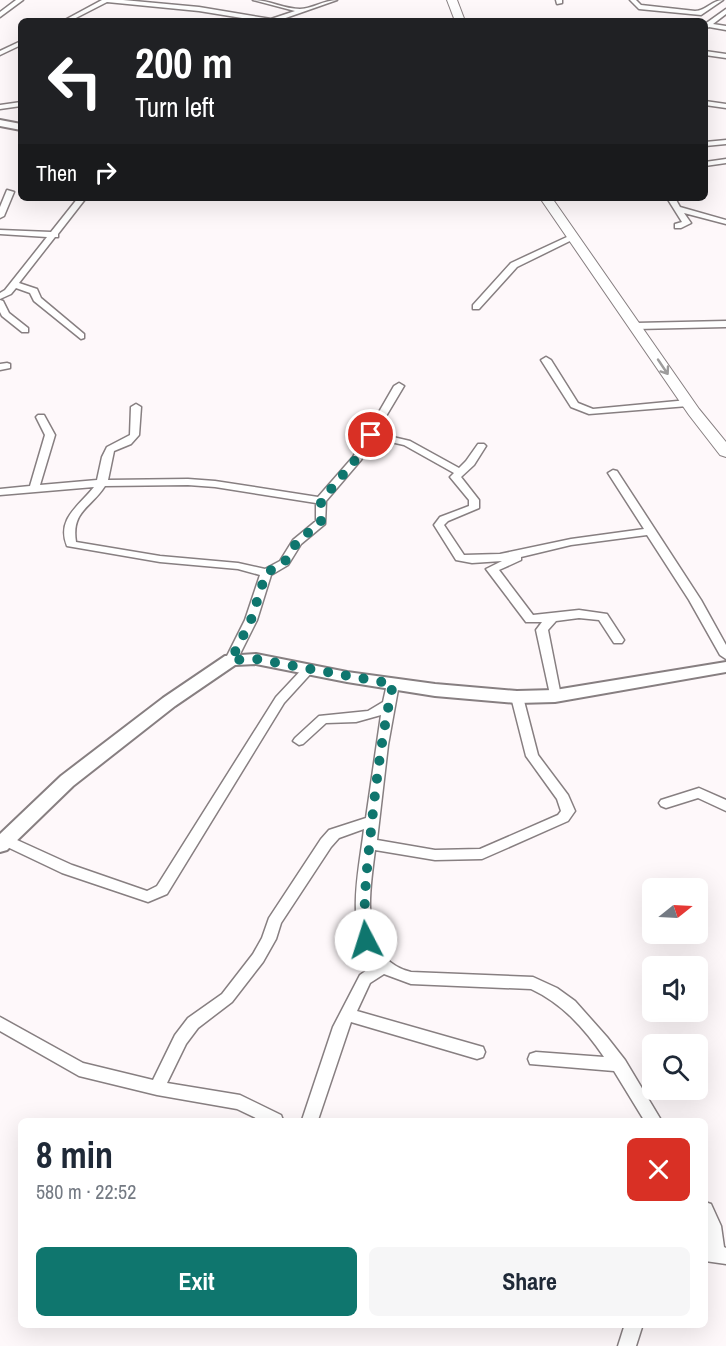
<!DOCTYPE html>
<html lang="en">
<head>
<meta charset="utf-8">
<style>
	:root { --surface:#fff; --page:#f6f6f7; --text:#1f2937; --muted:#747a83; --accent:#0f766e }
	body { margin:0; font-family:"Archivo Narrow",sans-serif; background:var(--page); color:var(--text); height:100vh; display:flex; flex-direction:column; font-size:22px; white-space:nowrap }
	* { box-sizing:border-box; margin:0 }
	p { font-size:20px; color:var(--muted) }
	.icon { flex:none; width:33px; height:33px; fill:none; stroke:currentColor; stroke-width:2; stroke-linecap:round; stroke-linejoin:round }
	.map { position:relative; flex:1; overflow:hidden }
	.side { position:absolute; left:18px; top:1118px; width:690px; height:210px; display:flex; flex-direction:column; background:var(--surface); border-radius:9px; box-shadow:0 6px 24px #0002 }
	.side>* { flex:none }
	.guide { position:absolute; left:18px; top:18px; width:690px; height:183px; border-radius:9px; box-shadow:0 6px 24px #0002; background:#202124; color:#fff; overflow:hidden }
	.needle { width:39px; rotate:72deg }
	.tools { position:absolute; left:642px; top:878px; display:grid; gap:12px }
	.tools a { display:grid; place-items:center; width:66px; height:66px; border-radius:9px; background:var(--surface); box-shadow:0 6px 24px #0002; font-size:30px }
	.pin { position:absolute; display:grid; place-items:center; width:51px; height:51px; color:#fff; margin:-26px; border:3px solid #fff; border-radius:50%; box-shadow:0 2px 6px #0007 }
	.me { position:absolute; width:66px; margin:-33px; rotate:355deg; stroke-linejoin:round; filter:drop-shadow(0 0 4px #0008) }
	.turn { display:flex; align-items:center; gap:21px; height:126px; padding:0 18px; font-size:27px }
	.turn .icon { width:78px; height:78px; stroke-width:2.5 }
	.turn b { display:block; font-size:42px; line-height:51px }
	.then { display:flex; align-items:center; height:57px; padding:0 18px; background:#0003; gap:12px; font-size:22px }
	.round { display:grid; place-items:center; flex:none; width:63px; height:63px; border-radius:9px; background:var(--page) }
	.head { display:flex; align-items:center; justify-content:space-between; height:102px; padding:0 18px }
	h1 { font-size:36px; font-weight:700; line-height:45px }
	.button { display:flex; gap:12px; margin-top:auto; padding:12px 18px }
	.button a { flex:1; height:69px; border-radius:9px; background:var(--accent); color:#fff; font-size:24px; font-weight:700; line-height:69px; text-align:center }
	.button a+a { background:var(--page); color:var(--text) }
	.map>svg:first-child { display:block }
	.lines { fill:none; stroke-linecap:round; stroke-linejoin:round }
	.street-casing { stroke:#877f81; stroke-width:3 }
	.secondary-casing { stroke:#877f81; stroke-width:4 }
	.primary-casing { stroke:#877f81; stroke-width:2 }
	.street { fill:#fff; fill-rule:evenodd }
	.secondary { fill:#fff; fill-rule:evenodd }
	.primary { fill:#fff; fill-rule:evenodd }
	.oneway { stroke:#9d9c9c }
	.route { stroke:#0f766e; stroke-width:10; stroke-dasharray:0 18 }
</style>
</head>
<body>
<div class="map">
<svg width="726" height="1346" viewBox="0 0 726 1346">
	<rect width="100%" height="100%" fill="#fef8fa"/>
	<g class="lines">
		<defs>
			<g id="street">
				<path d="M16,0H23L0,17V12Z"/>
				<path d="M102,0H123L199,7L271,19L295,11L253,0C269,0 284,9 300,9C312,9 324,0 337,0L277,21H261L199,11L107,2L70,21H63Z"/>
				<path d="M556,0H562V3L557,4Z"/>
				<path d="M630,0H636L641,5L695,11C706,11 712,0 723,0L701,15L639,9Z"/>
				<path d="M726,9V14L713,24L726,26V30L709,27L705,29V24Z"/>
				<path d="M21,41V45L0,55V51Z"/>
				<path d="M705,51L726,54V58L705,55Z"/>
				<path d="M705,101L726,104V108L705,105Z"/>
				<path d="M21,102V106L0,109V105Z"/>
				<path d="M726,140V144L705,146V142Z"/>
				<path d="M726,159V163L705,166V162Z"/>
				<path d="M7,190L14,192L4,216L0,218V207Z"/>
				<path d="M78,198H86L58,234V237H55L19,283L37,289L41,298L84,334V338L81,339L34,301L30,293L16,288L11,294L0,299V293L5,290L47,237L0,234V230L51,232Z"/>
				<path d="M667,198H675L680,207L726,220V224L684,213L691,223L681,228H675V224L682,222Z"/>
				<path d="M569,236L576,238L517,267L479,309H473V305L511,263Z"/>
				<path d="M0,300L3,301L9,313L28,328V332H22L2,316L0,312Z"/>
				<path d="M726,321V327L636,329L632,326L636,323Z"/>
				<path d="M546,357L551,360L578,403L593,409L688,400L693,403L688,406L589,414L571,407L541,360Z"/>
				<path d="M7,363L10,364V368L0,370V364Z"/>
				<path d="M399,383L404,386L376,433L410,441L459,468L466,461L478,444H484L486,446L474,465L461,477L479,500V508L448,521L444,525L464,555L500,554L571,539L644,529L608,473L613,470L617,471L701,600L726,645V659L720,655L689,600L647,535L571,545L521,557V560L499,570L533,615L579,610L607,614L624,640L622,643H614L599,620L579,618L556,621L548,630L561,696L559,699H551L536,630L542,622H526L486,569L502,561L472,563L456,560L434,525L440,517L469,506V500L450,477L454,473L404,445L373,438L361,460L326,501L325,524L301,544L288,565L271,575L257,620L237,660L231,664L225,660L245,620L260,575L238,569L160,562L67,546C56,519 79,506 94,487L0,495V489L30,486L45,435L36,417L38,415H44L55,435L40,485L97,480L102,457L107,447L130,435L131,407L136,404L141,407L139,435L131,444L114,451L108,480L188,479L215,481L318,497L353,457L394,386ZM188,485L215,487L316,503V521L293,540L280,561L265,569L238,563L160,556L76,542C71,511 91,508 105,486Z"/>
				<path d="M309,665L315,669L284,703L167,894L148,902L62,873L1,844V836L6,835L72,865L147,891L157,886L276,697L305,666Z"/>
				<path d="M393,680L399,684L388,745L377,840L435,850L480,849L558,815L561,811L557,799L526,756L511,697L517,693L523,697L538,755L568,795L575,811L568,821L482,859L435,860L375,850C370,891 357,959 411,972L533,977L557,988L575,1001L607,1037L625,1060L661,1120H644L614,1071L530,1064L528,1059L530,1054L536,1052L604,1057C585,1029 563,1004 531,989L411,984L384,974L370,983L357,1011L483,1047L485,1052L483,1057L477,1059L351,1022L318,1120H302L333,1027L360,975L374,965C344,926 359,873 364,829L339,838L331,847L281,923L276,939L263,962L232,1002L198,1028L186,1044L167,1083L240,1095L281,1115L283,1120H260L237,1109L157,1095L79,1076L0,1031V1017L83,1063L153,1080L175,1035L188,1018L222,994L253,954L262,938L269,918L321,839L329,830L366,818L381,715L356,722L326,723L303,744L299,745L293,741L295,738L319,716L368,711L383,702L387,684Z"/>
				<path d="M699,788L726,800V811L698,798L666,808L661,806L659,803L661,800Z"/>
				<path d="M705,1202L711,1204L721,1226L724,1247L726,1248V1264L705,1261Z"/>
				<path d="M625,1324H643L636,1346H618Z"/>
			</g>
			<g id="secondary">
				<path d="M0,120L21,124V130L0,126Z"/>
				<path d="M256,654L347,672L435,684L517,691L555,690L726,662V672L555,702L517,703L435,696L347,682L256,664L235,665L175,706L73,786L7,850L0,852V834L61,776L163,698L225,656Z"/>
			</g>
			<g id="primary">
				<path d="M447,0H457L465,21H455Z"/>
				<path d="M540,198H552L699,409L726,442V457L720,455L689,415Z"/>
			</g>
		</defs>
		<use href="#street" class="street-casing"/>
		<use href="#secondary" class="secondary-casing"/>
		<use href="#primary" class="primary-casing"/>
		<use href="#street" class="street"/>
		<use href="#secondary" class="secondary"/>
		<use href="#primary" class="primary"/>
	</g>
	<defs><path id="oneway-shaft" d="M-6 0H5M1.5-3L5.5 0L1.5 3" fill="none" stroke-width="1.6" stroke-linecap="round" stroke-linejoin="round" transform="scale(1.5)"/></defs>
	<use class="oneway" href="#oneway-shaft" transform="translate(663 367) rotate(56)"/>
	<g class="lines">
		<path class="route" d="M366,940C362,900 368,861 372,821C377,774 383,730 393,684L256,659L231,660L251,620L266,573L284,563L297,542L321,522V501L357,458L371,435"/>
	</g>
</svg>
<div class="tools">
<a><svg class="needle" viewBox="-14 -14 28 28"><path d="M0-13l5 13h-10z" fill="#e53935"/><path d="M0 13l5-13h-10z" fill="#747a83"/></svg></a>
<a><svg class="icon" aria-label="sound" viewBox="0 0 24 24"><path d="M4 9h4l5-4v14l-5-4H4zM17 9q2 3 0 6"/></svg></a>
<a><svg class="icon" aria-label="search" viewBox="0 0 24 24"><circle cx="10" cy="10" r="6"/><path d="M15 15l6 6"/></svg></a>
</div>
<div class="pin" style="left:371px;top:435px;background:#d93025"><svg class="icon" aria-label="arrive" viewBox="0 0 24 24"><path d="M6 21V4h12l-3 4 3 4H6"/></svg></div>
<svg class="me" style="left:366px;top:940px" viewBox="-20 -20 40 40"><circle r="19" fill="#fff"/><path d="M0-13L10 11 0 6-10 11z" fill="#0f766e"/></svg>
<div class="guide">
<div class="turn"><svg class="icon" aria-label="left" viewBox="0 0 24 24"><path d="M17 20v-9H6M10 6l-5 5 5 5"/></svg><div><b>200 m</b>Turn left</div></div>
<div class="then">Then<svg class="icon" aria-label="right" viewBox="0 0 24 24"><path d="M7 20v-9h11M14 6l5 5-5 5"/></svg></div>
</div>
<section class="side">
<div class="head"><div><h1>8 min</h1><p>580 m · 22:52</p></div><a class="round" style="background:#d93025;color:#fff"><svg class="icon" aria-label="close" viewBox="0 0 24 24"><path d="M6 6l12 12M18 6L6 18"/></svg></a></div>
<div class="button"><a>Exit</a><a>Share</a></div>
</section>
</div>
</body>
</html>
